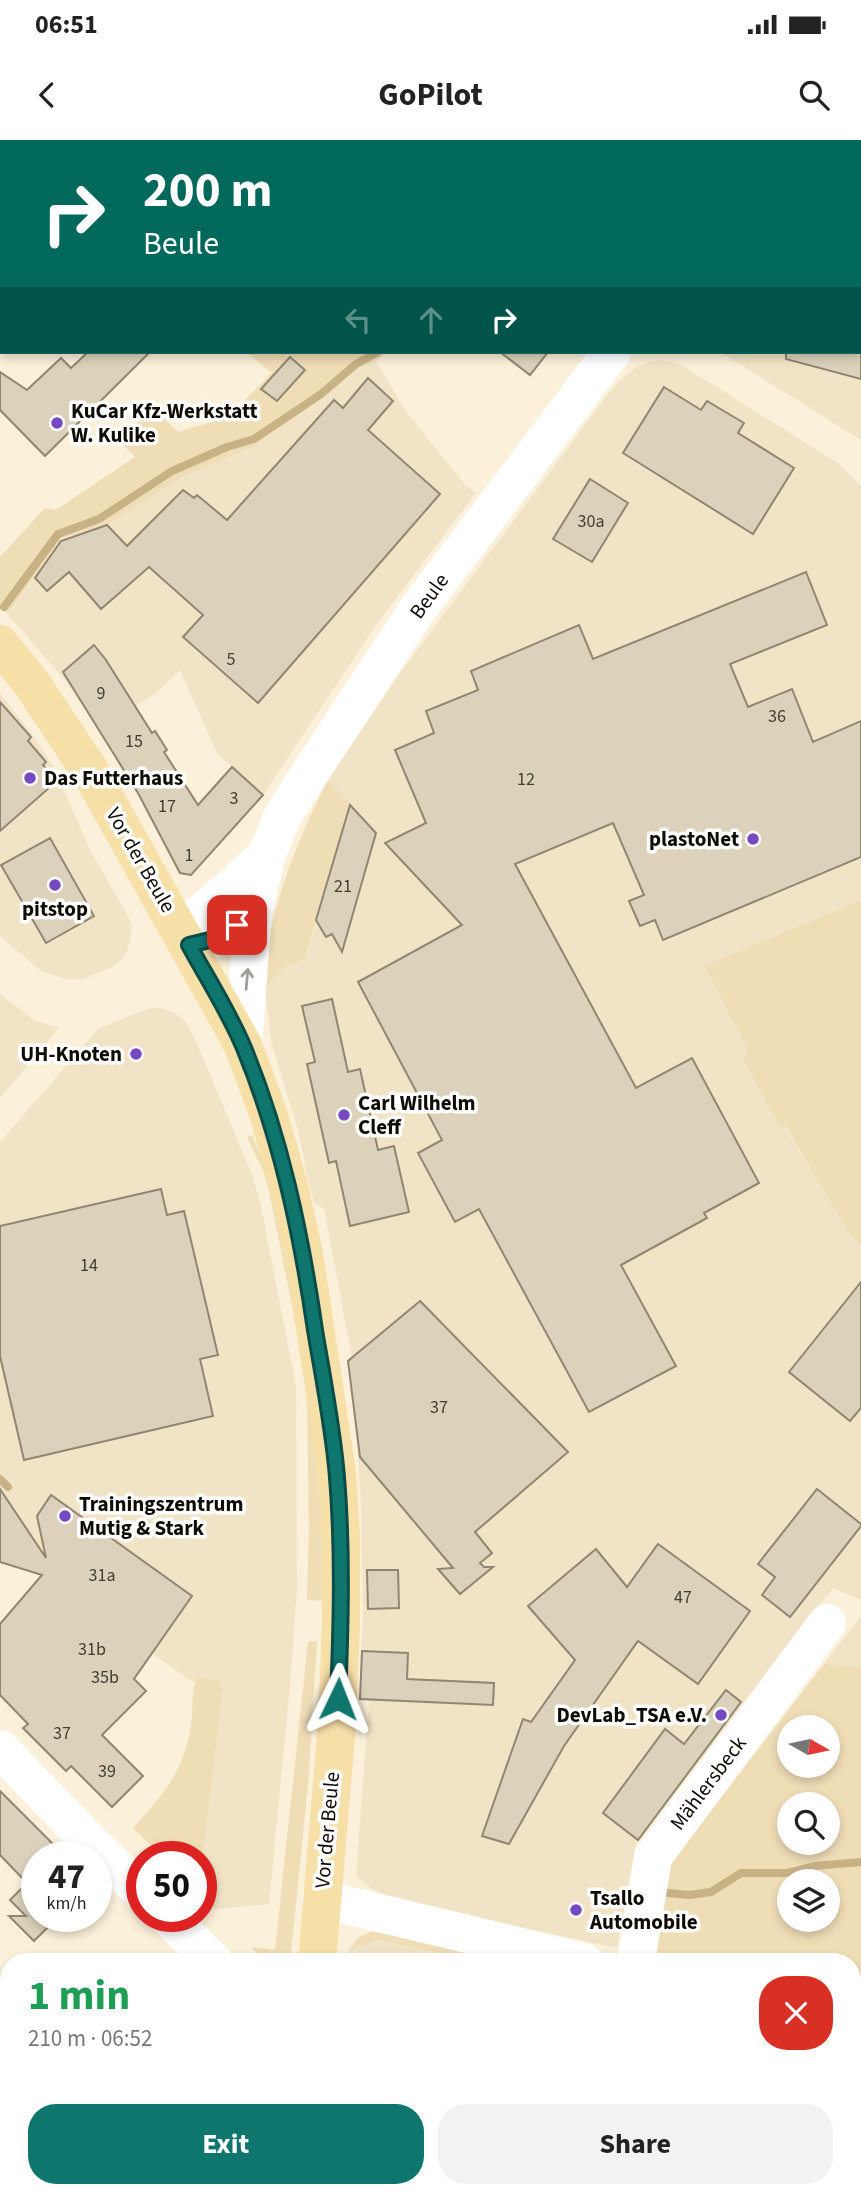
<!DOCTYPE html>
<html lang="en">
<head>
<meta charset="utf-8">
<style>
	:root { --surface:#fff; --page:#f2f2f2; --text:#222; --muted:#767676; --accent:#0f766e }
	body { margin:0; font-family:"Source Sans 3",sans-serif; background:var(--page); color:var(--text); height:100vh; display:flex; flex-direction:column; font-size:26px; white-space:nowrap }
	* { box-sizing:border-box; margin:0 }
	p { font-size:23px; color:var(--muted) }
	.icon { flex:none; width:38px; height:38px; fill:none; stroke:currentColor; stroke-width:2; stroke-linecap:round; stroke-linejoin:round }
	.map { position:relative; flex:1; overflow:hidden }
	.details { position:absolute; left:0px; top:1813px; width:861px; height:245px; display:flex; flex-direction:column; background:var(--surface); border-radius:28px 28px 0 0; box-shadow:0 4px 10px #0003 }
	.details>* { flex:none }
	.guide { position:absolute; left:0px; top:0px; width:861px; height:214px; box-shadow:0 4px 10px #0003; background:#00695c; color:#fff; overflow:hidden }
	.needle { width:46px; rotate:99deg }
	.buttons { position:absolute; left:777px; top:1575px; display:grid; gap:14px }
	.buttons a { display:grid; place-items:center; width:63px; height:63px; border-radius:50%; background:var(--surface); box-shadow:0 4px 10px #0003; font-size:35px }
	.speed { position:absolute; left:21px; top:1701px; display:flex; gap:14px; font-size:35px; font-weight:700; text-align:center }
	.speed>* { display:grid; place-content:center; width:91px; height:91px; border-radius:50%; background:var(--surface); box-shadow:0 4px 10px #0003; line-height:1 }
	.speed small { font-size:18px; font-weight:400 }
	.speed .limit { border:10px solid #d22; background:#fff; color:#111 }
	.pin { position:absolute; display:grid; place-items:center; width:60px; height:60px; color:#fff; margin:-30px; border-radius:14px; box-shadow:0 4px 10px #0006 }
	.me { position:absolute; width:77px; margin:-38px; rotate:2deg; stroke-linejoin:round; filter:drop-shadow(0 0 5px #0008) }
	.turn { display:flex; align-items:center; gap:24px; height:147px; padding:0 28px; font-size:32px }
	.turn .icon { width:91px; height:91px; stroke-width:2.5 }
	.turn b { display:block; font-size:49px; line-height:60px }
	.lanes { display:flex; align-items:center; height:66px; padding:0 28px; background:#0003; justify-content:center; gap:35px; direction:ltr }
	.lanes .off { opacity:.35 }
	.round { display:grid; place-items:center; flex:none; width:74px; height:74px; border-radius:28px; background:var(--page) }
	.head { display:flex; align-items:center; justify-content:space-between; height:119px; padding:0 28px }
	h1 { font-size:42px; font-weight:700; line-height:52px; color:#1e9e55 }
	.action { display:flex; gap:14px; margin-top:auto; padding:14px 28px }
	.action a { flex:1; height:80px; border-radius:28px; background:var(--accent); color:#fff; font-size:28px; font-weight:700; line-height:80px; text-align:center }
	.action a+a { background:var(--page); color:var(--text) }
	.status { display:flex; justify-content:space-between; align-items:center; height:49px; padding:0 35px; background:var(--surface); direction:ltr }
	.status svg { height:19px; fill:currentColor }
	header { display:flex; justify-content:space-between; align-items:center; height:91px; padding:0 28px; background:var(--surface); font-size:32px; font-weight:700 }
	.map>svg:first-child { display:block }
	.built { fill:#f1e4c6 }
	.green { fill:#efddb6; fill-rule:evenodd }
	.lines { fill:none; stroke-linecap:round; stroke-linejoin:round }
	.stream { stroke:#c7b286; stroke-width:8 }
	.building { fill:#dcd2bb; stroke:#908671; stroke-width:2 }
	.minor { stroke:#fff; stroke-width:38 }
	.major { stroke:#f7dfa8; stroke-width:38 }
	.oneway { stroke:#9f9e9b }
	.route-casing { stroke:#0a4d48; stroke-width:18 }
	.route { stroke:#0f766e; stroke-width:12 }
	.poi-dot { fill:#7449c2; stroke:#fff; stroke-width:2.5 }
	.labels { text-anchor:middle; stroke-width:7; stroke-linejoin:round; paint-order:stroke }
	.number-label { font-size:18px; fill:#423e32 }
	.poi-label { font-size:21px; font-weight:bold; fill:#0f0c05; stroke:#fff; text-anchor:start }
	.street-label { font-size:21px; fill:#0f0c05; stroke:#fff }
</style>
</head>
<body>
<div class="status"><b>06:51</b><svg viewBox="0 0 49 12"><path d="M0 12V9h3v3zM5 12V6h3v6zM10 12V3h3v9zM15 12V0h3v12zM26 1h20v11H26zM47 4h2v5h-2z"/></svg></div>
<header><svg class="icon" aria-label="back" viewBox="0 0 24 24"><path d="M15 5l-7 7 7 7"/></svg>GoPilot<svg class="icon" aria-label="search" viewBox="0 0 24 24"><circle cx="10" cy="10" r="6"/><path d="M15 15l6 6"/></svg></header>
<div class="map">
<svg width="861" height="2058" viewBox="0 0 861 2058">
	<rect width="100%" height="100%" fill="#fbf0d9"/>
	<g class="built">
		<path d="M727,0H861V300L720,212H859V2H726Z"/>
		<path d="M660,220L680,224L838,323L861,346V760L705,826L748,909L743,920L779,986L785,987L847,1091L861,1104V1460L833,1448L636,1703L617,1808L518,1787L388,1756L372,1749L356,1735L369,1560L359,1559L363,1475L361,1365L351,1213L324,1069L314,1062L309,1044L298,990L271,901L265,848L287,826L306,818L351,665L328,640L400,533L611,250L619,241L635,228L652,221Z"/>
		<path d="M376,221L405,270L466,346L476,353L376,485L263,655L217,613L180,530L155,554L98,589L64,539L8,475L61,400L112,382L179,339L254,306L325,257L359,228Z"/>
		<path d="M0,553L37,601L55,630L90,710L129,778L132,788L128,809L123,818L112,827L84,839L68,840L41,831L0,796Z"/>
		<path d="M0,854L34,880L59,888L0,958Z"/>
		<path d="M150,868H163L175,873L186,882L198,906L251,1032L260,1061L296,1246L297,1449L290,1546L269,1764L215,1769L211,1764L215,1758L214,1751L201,1737V1732L223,1551L219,1541L199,1536L194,1543L43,1436L0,1422V1002L99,888Z"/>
		<path d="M861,1476V1527L824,1524Z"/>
		<path d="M376,1800L481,1822H346L349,1810Z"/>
		<path d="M861,2012V2058H634L643,2049H852V2014Z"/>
	</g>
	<g class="green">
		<path d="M192,0H547L546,2H191Z"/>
		<path d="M246,212H386L376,221L359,228L325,257L254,306L179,339L112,382L61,399L8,474L0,465V417L45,368L56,370L135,317L118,300L153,267L178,292L228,277L272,233Z"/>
		<path d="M328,640L351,664L305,819L287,826L265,848C266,831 266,815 269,799C280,743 302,691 328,640Z"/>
		<path d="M861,760V1104L860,1105L847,1091L786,987L779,986L743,920L748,909L704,826Z"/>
		<path d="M252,995L270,1038L320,1302L326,1461L307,1460L309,1392L307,1251L305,1230L270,1056L264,1033L247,997Z"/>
		<path d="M317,1501L308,1645L290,1822H266L251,1807L275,1810L308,1502Z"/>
		<path d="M824,1524L861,1527V1853L852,1851V1822H691L654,1815L672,1721ZM789,1587H828V1626H789ZM789,1664H828V1703H789ZM789,1741H828V1780H789Z"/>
		<path d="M198,1536L219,1541L223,1550L201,1732V1717H163L133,1688C164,1654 184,1632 191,1584C194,1568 190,1550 198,1536Z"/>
		<path d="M371,1792L397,1794L512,1822H481L377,1800L349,1810L359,1797Z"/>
		<path d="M98,2049H170L167,2058H94Z"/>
		<path d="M186,2049H239L237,2058H184Z"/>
	</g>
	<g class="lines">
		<g class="stream">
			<path d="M542,2L543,0"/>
			<path d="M4,467L58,394L99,379L172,331L227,307L254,299L321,254L356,224L378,212"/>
			<path d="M0,1339L8,1347"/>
			<path d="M668,1753L689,1755L711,1752L741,1733H787L814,1726L861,1722"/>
		</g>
	</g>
	<g class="building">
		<path d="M88,212H150L45,316L0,270V232L27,250L61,218L71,228Z"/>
		<path d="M500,212H548L530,235Z"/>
		<path d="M786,212H861V239L786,219Z"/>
		<path d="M290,217L305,230L277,261L261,249Z"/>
		<path d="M368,238L393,261L368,290L440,354L258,563L183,497L203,475L149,427L101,469L69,432L47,451L35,438L61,401L107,385L127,406L183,350L194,358L197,355L227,380L334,260L343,268Z"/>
		<path d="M664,247L701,270L707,261L744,283L738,293L794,328L753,394L623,313Z"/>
		<path d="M590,339L628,363L592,422L553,399Z"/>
		<path d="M806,432L827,485L730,524L748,567L792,549L813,602L861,581V717L663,800L655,780L640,786L629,761L644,755L613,683L515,724L636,948L692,918L759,1043L704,1073L707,1078L621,1125L676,1226L589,1272L479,1069L455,1082L418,1013L442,1000L358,842L462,785L385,703L426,683L395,610L434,593L426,571L478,550L471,531L579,485L593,519Z"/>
		<path d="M94,505L106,520L152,593L155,591L167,610L164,612L198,665L232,627L263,655L191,735L180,733L138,653L63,532Z"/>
		<path d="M0,562L31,597L28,601L46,622L43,625L57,641L0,691Z"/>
		<path d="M350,665L376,693L342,812L332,794L326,797L316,780Z"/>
		<path d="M50,698L94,776L46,803L1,725Z"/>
		<path d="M332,859L348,932L360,929L378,1010L394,1006L409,1072L350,1086L336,1021L329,1023L307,924L315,922L302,866Z"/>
		<path d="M161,1049L167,1075L184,1071L218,1215L200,1219L213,1276L24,1320L0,1216V1086Z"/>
		<path d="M861,1142V1268L850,1281L789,1232Z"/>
		<path d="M420,1161L568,1312L475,1392L492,1413L480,1423L484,1427H493L460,1454L438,1429L453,1428L360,1317L348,1221Z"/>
		<path d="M0,1349L46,1418L37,1376L51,1355L192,1456L134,1539L146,1551L102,1595L143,1636L112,1667L71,1626L66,1631L23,1588L28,1584L0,1555V1484L42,1435L0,1422Z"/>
		<path d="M817,1349L861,1384V1386L790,1477L762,1455L775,1437L758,1424Z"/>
		<path d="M658,1404L750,1471L698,1544L638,1501L564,1606L509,1704L482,1696L523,1579L531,1582L575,1520L528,1466L596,1409L627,1447Z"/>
		<path d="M367,1430H398L399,1468L368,1469Z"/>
		<path d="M362,1511L408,1513L407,1539L494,1543L493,1565L360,1559Z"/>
		<path d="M726,1550L741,1562L638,1700L603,1673L665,1589L684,1604Z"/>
		<path d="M0,1651L66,1717H37V1776H59L34,1801L9,1776H26L10,1760L27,1743L0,1715Z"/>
	</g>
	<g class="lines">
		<g class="minor">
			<path d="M31,2L32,0"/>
			<path d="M701,2L702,0"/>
			<path d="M0,54L2,51"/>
			<path d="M267,714L233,746L196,777L189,805L222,797L253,772L267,714L283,675L312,630L417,470L612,212"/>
			<path d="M243,905L253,772"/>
			<path d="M0,1609L93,1705L142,1752"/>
			<path d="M321,1759L584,1822"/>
			<path d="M167,1776L214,1822"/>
			<path d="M636,1822L653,1717L827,1483"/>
			<path d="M852,1872L861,1874"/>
			<path d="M253,2058L256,2049"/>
		</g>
		<g class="major">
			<path d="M0,504L32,544L90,631L243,905L269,976L289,1046L304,1114L337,1333L341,1397V1484L337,1584L317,1822"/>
			<path d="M440,2049L450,2058"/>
		</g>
	</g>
	<defs><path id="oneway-shaft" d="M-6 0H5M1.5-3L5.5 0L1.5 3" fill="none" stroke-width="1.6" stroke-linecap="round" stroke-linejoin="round" transform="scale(1.75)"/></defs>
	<use class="oneway" href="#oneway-shaft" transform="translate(247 839) rotate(-85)"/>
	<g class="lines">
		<defs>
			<path id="route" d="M237,785L222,797L189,805C207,838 229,872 244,908C281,998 301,1093 315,1190C323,1238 333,1288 337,1337C343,1411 341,1485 338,1559"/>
		</defs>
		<use href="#route" class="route-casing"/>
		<use href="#route" class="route"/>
	</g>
	<g class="poi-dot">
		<circle cx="57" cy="283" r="7"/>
		<circle cx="30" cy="638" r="7"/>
		<circle cx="753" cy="699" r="7"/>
		<circle cx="55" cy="745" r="7"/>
		<circle cx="136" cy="914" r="7"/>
		<circle cx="344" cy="975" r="7"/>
		<circle cx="65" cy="1376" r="7"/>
		<circle cx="721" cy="1575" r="7"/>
		<circle cx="576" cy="1770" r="7"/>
	</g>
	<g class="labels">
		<g class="number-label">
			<text x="591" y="387">30a</text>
			<text x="231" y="525">5</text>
			<text x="101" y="559">9</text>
			<text x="777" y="582">36</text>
			<text x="134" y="607">15</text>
			<text x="526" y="645">12</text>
			<text x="234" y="664">3</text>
			<text x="167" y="672">17</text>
			<text x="189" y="721">1</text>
			<text x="343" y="752">21</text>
			<text x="89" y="1131">14</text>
			<text x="439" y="1273">37</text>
			<text x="102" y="1441">31a</text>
			<text x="683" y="1463">47</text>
			<text x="92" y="1515">31b</text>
			<text x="105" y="1543">35b</text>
			<text x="62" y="1599">37</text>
			<text x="107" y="1637">39</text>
		</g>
		<g class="poi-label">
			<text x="71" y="278">KuCar Kfz-Werkstatt<tspan x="71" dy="24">W. Kulike</tspan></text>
			<text x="44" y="645">Das Futterhaus</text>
			<text x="739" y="706" text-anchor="end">plastoNet</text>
			<text x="55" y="776" text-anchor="middle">pitstop</text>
			<text x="122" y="921" text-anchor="end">UH-Knoten</text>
			<text x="358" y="970">Carl Wilhelm<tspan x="358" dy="24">Cleff</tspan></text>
			<text x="79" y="1371">Trainingszentrum<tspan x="79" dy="24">Mutig &amp; Stark</tspan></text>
			<text x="707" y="1582" text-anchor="end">DevLab_TSA e.V.</text>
			<text x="590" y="1765">Tsallo<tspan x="590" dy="24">Automobile</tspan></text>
		</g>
		<g class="street-label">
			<text transform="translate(429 456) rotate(-54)" y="7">Beule</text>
			<text transform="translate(141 720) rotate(60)" y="7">Vor der Beule</text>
			<text transform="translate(708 1643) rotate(-53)" y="7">Mählersbeck</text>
			<text transform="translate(327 1690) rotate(-85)" y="7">Vor der Beule</text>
		</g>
	</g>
</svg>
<div class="buttons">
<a><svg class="needle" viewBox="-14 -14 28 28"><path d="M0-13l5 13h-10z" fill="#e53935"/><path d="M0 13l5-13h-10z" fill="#767676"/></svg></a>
<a><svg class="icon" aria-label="search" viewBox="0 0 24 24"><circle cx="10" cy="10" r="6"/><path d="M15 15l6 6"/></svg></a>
<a><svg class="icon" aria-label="layers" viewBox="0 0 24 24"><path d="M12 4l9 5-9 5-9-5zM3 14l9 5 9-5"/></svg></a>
</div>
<div class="speed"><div>47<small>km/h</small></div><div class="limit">50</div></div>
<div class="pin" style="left:237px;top:785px;background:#d93025"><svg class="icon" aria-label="arrive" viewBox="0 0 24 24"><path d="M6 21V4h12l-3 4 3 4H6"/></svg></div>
<svg class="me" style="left:338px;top:1559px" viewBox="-20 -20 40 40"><path d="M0-17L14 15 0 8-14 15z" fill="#0f766e" stroke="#fff" stroke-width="4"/></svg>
<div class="guide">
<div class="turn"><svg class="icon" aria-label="right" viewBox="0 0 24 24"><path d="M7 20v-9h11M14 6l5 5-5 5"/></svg><div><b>200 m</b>Beule</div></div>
<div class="lanes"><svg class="icon off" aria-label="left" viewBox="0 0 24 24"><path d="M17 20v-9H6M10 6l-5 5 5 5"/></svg><svg class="icon off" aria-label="ahead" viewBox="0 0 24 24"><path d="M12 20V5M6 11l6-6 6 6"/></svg><svg class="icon" aria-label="right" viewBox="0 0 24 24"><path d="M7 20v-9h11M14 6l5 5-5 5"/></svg></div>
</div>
<section class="details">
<div class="head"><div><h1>1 min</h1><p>210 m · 06:52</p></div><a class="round" style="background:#d93025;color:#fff"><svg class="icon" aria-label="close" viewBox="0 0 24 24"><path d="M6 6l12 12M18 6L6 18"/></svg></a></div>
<div class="action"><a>Exit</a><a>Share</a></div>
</section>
</div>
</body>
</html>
